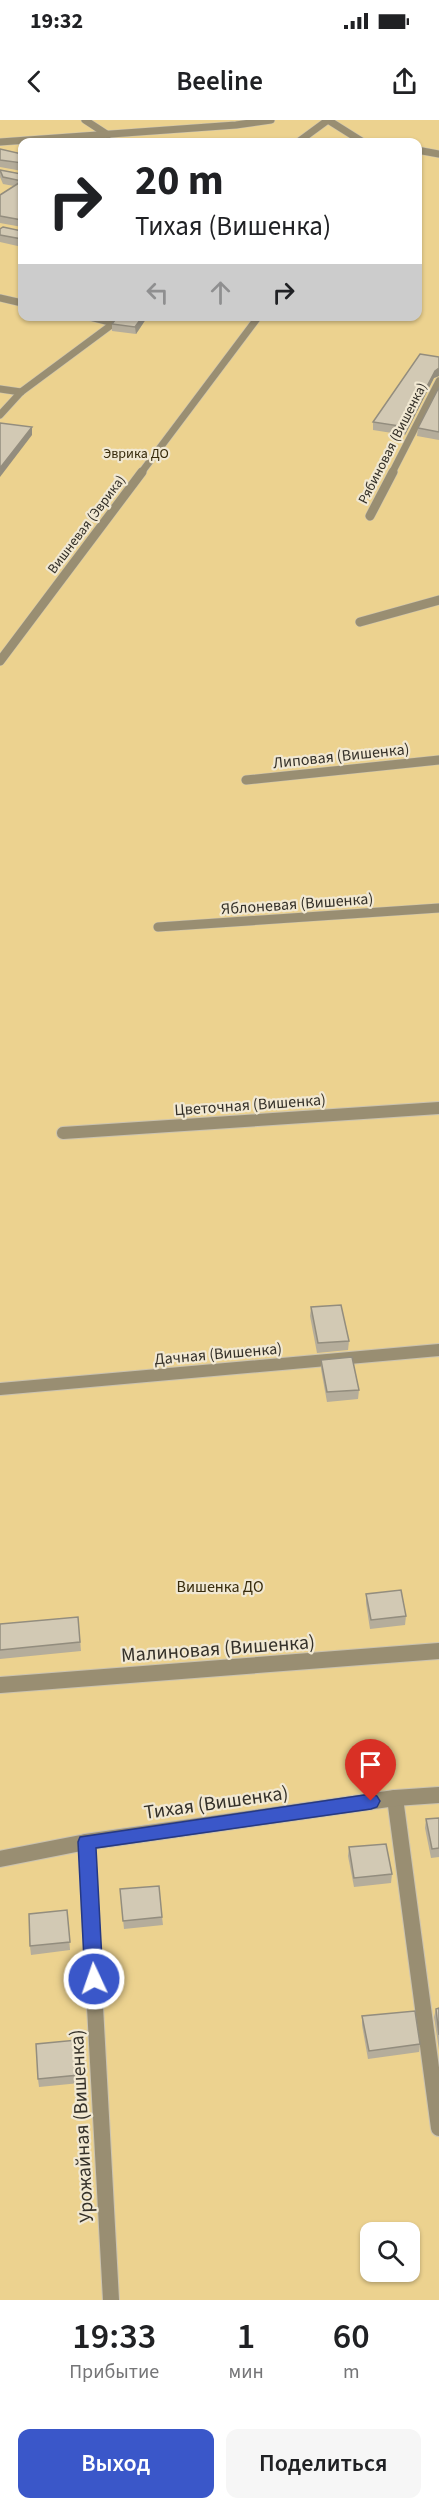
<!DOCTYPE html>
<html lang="ru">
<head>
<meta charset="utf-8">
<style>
	:root { --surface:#fff; --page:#f6f6f6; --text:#202124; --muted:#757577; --accent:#3a57c9 }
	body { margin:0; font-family:"Source Sans 3",sans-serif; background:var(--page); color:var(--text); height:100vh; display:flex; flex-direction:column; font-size:22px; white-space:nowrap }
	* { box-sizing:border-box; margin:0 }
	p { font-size:20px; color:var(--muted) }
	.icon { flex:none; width:33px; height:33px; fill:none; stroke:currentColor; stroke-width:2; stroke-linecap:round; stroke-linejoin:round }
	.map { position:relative; height:2180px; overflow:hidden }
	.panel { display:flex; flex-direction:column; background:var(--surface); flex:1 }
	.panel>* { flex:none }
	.banner { position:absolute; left:18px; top:18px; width:404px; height:183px; border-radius:12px; box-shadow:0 2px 4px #0004; background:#fff; color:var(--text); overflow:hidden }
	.fabs { position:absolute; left:360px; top:2102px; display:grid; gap:12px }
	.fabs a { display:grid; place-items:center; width:60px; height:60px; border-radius:12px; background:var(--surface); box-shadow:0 2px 4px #0004; font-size:30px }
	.pin { position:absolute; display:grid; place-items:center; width:51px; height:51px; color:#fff; margin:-62px -26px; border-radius:50% 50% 50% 0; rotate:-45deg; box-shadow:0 0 6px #0007 }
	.pin .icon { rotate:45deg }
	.me { position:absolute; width:66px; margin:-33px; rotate:357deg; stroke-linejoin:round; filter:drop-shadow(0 0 4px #0008) }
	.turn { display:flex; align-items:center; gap:21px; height:126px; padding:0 18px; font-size:27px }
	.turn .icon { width:78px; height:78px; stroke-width:2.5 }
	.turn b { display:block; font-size:42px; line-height:51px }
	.lanes { display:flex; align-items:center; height:57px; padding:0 18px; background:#0003; justify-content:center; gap:30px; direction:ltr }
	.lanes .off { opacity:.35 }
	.eta { display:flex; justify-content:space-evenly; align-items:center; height:102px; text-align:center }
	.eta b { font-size:36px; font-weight:600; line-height:42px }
	.primary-button { display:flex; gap:12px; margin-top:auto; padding:12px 18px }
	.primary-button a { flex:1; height:69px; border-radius:12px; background:var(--accent); color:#fff; font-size:24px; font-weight:600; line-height:69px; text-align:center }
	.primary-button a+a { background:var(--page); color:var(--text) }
	.status { display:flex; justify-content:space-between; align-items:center; height:42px; padding:0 30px; background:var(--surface); direction:ltr }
	.status svg { height:16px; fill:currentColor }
	header { display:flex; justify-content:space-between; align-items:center; height:78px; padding:0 18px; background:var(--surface); font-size:27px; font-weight:600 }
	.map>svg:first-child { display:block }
	.green { fill:#ecd28f; fill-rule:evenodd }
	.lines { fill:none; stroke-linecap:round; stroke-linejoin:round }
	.service-far3-casing { stroke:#cbc3b0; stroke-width:8 }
	.service-far2-casing { stroke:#cbc3b0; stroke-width:10 }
	.service-far1-casing { stroke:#cbc3b0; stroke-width:14 }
	.service-casing { stroke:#cbc3b0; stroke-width:18 }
	.service-far3 { stroke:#998e72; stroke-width:7 }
	.service-far2 { stroke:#998e72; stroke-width:9 }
	.service-far1 { stroke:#998e72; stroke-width:12 }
	.service { stroke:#998e72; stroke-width:16 }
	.wall { fill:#b5ad9b }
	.shaded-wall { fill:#938d7e }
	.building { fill:#d2c9b4; stroke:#938d7e; stroke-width:1.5 }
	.route { fill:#3a57c9; stroke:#263983; stroke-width:1.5 }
	.labels { text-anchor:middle; stroke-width:4.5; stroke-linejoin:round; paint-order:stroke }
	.far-street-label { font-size:14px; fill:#353129; stroke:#f1e8d2 }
	.far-park-label { font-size:14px; fill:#372b0c; stroke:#f1e8d2 }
	.street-label { font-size:16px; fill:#353129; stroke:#f1e8d2 }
	.park-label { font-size:16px; fill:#372b0c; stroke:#f1e8d2 }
	.near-street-label { font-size:20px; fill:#353129; stroke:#f1e8d2 }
</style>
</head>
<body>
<div class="status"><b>19:32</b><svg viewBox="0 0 49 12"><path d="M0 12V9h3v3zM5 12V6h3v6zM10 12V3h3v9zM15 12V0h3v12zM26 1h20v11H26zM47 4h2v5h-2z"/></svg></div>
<header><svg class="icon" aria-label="back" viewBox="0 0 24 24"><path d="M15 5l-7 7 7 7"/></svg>Beeline<svg class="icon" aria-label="share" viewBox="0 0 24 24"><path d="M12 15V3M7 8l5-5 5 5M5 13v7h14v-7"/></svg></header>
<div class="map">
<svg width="439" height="2180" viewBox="0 0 439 2180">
	<rect width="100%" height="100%" fill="#f1e8d2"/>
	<path class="green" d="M0,0H439V2180H0ZM22,22H417V196H22ZM370,2112H410V2151H370Z"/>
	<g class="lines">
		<defs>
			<g id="service-far3">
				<path d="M85,0L108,15"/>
				<path d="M328,0L363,22"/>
				<path d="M0,22L236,5L271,0"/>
				<path d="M298,22L328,0"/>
				<path d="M417,30L439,34"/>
				<path d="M0,178L22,183"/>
				<path d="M86,196L114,203"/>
				<path d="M0,269L21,272"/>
				<path d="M0,295L21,272L114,203L118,196"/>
				<path d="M141,353L259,196"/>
				<path d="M392,353L439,261"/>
			</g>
			<g id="service-far2">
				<path d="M370,396L393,352"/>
				<path d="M360,502L439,480"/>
				<path d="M0,541L142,352"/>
				<path d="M246,660L439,640"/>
				<path d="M158,807L439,788"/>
			</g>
			<g id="service-far1">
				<path d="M63,1013L439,988"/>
				<path d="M0,1269L439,1230"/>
			</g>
			<g id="service">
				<path d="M0,1565L439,1531"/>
				<path d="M395,1678L439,2008"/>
				<path d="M86,1722L111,2180"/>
				<path d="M0,1739L86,1722L395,1678L439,1675"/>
			</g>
		</defs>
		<use href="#service-far3" class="service-far3-casing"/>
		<use href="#service-far2" class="service-far2-casing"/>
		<use href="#service-far1" class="service-far1-casing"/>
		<use href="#service" class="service-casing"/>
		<use href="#service-far3" class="service-far3"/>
		<use href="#service-far2" class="service-far2"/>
		<use href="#service-far1" class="service-far1"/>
		<use href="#service" class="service"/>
	</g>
	<g class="wall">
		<path d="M0,29L22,34V51L0,47Z"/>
		<path d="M0,50L21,54L22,53V107L0,103V75L14,66L3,64L0,57Z"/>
		<path d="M0,109L22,111V127L0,122Z"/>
		<path d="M118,196H148L136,214L112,211V204Z"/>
		<path d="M439,237V256L434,258L405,315L373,310V302Z"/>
		<path d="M439,267V320L417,316L418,308Z"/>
		<path d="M311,1187L349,1221L348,1230L317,1233L310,1196Z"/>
		<path d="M321,1240L359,1270L358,1279L327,1282L321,1249Z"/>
		<path d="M366,1474L406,1496L405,1505L370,1509L366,1483Z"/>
		<path d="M78,1497L81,1531L0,1539V1504Z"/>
		<path d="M439,1698V1737L431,1738L425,1708L426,1699Z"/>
		<path d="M349,1727L392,1754L391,1763L354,1767L348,1736Z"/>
		<path d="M120,1769L162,1797L163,1805L124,1809Z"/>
		<path d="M67,1790L70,1830L31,1835L30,1826Z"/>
		<path d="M439,1888V1930L434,1897L436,1889Z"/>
		<path d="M362,1896L420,1924L419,1932L368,1939L362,1905Z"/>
		<path d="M77,1920L80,1963L39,1967L38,1959Z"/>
	</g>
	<g class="shaded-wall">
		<path d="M143,196H148L136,214L135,207Z"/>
		<path d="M439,248V256L434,258L405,315L406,307L435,251Z"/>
		<path d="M32,307V315L0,357V348Z"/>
	</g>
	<g class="building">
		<path d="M0,29L22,34V43L0,40Z"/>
		<path d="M0,50L21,54L22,53V100L0,96V75L22,61L3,57Z"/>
		<path d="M3,107L22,111V119L0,115V109Z"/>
		<path d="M118,196H143L135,207L112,204Z"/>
		<path d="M420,234L439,237V248L435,251L406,307L373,302Z"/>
		<path d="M439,267V312L418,308Z"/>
		<path d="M0,303L32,307L0,348Z"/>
		<path d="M341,1185L349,1221L318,1223L311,1187Z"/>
		<path d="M352,1237L359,1270L327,1272L321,1240Z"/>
		<path d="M401,1470L406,1496L371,1500L366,1474Z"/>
		<path d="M78,1497L80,1522L0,1530V1504Z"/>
		<path d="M439,1698V1728L432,1729L426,1699Z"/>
		<path d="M386,1724L392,1754L354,1758L349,1727Z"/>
		<path d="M159,1766L162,1797L123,1801L120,1769Z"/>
		<path d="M67,1790L70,1822L30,1826L29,1794Z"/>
		<path d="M439,1888V1915L436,1889Z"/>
		<path d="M415,1891L420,1924L369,1931L362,1896Z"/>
		<path d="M77,1920L79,1955L38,1959L36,1924Z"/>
	</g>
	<path class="route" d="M371,1674L377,1676L380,1681L377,1687L371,1689L96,1728L103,1859L100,1865L94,1868L87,1865L85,1859L78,1722L80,1717Z"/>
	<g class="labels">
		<g class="far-street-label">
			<text transform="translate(392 323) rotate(-63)" y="5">Рябиновая (Вишенка)</text>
			<text transform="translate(86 404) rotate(-53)" y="5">Вишневая (Эврика)</text>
		</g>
		<g class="far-park-label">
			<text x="136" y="338">Эврика ДО</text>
		</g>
		<g class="street-label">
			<text transform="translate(341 635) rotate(-6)" y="6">Липовая (Вишенка)</text>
			<text transform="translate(297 783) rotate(-4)" y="6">Яблоневая (Вишенка)</text>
			<text transform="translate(250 984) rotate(-4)" y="6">Цветочная (Вишенка)</text>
			<text transform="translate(218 1233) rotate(-5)" y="6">Дачная (Вишенка)</text>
		</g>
		<g class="park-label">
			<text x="220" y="1472">Вишенка ДО</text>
		</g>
		<g class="near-street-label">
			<text transform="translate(218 1528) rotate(-4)" y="7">Малиновая (Вишенка)</text>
			<text transform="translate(216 1682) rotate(-8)" y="7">Тихая (Вишенка)</text>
			<text transform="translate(81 2006) rotate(-93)" y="7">Урожайная (Вишенка)</text>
		</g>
	</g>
</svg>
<div class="fabs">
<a><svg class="icon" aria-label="search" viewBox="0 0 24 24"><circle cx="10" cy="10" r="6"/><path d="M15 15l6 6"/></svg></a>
</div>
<div class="pin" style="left:371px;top:1681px;background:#d93025"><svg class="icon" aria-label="arrive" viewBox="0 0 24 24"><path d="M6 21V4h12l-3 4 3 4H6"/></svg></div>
<svg class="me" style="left:94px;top:1859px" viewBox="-20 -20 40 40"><circle r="17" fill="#3a57c9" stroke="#fff" stroke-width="3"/><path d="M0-11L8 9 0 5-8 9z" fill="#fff"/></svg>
<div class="banner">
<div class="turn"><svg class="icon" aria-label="right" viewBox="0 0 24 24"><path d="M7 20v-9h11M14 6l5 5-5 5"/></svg><div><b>20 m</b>Тихая (Вишенка)</div></div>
<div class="lanes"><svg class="icon off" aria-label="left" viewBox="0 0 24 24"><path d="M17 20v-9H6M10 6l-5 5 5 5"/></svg><svg class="icon off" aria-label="ahead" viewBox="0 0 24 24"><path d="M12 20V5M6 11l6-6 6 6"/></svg><svg class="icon" aria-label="right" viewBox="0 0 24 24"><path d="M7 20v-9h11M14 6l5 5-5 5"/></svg></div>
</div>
</div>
<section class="panel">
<div class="eta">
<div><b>19:33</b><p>Прибытие</p></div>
<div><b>1</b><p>мин</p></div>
<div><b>60</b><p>m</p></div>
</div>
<div class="primary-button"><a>Выход</a><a>Поделиться</a></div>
</section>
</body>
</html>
